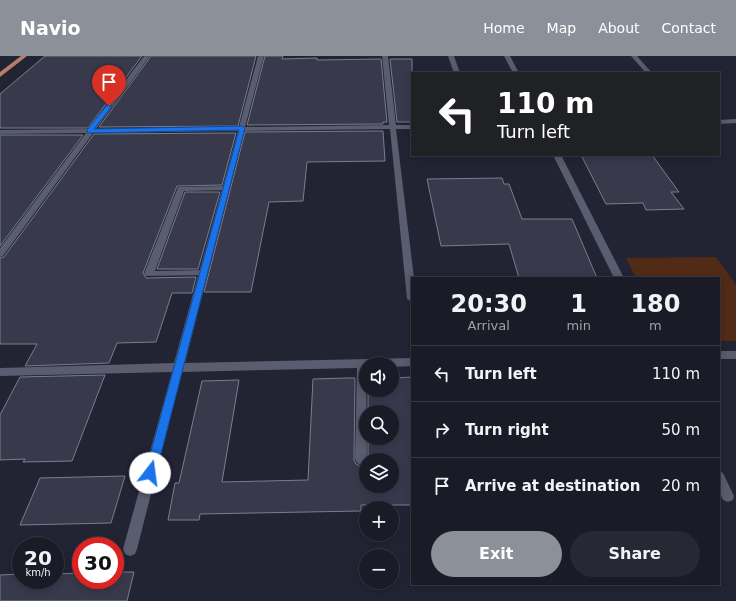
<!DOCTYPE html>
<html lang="en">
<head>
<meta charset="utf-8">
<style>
	:root { --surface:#1a1b27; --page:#272833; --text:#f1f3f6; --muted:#9fa1a7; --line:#383944; --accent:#8c9099 }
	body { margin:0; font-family:"DejaVu Sans",sans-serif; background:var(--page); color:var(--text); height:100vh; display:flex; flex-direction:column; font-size:15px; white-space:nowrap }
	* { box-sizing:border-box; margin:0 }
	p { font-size:13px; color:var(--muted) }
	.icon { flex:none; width:22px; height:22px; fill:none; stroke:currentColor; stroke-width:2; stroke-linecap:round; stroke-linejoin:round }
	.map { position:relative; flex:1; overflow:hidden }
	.panel { position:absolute; left:411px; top:221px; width:309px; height:308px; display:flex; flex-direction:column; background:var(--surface); border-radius:0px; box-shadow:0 2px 10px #0003,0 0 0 1px var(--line) }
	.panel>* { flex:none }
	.banner { position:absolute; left:411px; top:16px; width:309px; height:84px; border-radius:0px; box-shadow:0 2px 10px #0003,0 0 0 1px var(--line); background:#202124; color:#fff; overflow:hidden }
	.tools { position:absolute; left:359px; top:301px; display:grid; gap:8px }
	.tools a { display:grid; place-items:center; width:40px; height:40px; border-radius:50%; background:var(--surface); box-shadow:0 2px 10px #0003,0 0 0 1px var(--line); font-size:20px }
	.speed { position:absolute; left:12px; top:481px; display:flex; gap:8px; font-size:20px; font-weight:700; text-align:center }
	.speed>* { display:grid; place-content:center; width:52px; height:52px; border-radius:50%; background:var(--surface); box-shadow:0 2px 10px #0003,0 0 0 1px var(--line); line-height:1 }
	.speed small { font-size:10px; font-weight:400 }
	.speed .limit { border:6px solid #d22; background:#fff; color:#111 }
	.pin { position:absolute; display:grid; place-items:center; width:34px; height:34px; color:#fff; margin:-41px -17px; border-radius:50% 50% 50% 0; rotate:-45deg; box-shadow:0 0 4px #0007 }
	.pin .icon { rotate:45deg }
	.me { position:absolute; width:44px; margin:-22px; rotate:15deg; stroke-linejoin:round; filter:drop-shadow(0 0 3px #0008) }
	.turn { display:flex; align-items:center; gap:14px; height:84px; padding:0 20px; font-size:18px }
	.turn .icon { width:52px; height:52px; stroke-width:2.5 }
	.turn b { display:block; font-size:28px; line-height:34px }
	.eta { display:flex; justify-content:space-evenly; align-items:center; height:68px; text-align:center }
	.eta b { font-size:24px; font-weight:800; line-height:28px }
	.action { display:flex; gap:8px; margin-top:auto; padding:8px 20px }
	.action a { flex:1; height:46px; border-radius:24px; background:var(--accent); color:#fff; font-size:16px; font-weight:800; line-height:46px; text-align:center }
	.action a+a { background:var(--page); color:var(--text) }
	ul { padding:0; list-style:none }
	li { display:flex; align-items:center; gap:12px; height:56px; padding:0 20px; border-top:1px solid var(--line) }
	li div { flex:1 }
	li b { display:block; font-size:15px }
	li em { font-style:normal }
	header { display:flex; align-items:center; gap:24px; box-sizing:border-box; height:56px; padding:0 20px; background:var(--accent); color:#fff }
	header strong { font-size:19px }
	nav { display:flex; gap:22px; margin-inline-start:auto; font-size:14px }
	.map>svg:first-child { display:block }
	.green { fill:#512b16 }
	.building { fill:#383a4c; stroke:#7a7c91 }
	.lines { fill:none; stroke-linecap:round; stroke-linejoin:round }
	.lane { fill:#5a5c6f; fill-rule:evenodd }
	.street { fill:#5a5c6f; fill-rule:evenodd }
	.primary { fill:#b57e68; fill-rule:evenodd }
	.route { fill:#1a73e8; stroke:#114b97 }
</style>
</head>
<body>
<header>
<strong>Navio</strong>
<nav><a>Home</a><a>Map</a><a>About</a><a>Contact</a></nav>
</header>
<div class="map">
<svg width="736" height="545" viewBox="0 0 736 545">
	<rect width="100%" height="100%" fill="#222434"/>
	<path class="green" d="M716,201L736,229V285H719V222H636L626,202Z"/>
	<g class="building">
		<path d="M45,0H142L88,72H0V38Z"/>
		<path d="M151,0H256L238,70L99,71Z"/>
		<path d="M265,0H283L282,3L317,2V4L381,3L387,66H383V68L247,69Z"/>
		<path d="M390,3H412V66H397Z"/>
		<path d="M383,75L385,105L307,106L303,145L269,146L251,236H204L245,76Z"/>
		<path d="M236,77L222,129L177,130L143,217L146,222L196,221L192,237H172L156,286L117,287L109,307L25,310L37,288H0V202L4,201L94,78Z"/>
		<path d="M0,79H83L0,190Z"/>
		<path d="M581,99H652L679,136H671L684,153L646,154L643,147L606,148Z"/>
		<path d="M502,122L504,128H509L522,163H572L597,222H519L509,188L441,190L427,123Z"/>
		<path d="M185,136H220L198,213H157Z"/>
		<path d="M105,319L72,405L23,406L25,403L0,404V359L20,321Z"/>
		<path d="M412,321V449H361V455L200,458L199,464H168L175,427H179L202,325L239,324L222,426L308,424L313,323L346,322H355L354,404L356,408L360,410L366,408V430H392V404H368V382H392V356H368V334H392V322Z"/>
		<path d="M125,420L111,467L20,469L40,422Z"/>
		<path d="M115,516H134L127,545H0V519L21,518V524H55V518L81,517V524H115Z"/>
	</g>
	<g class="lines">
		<path class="lane" d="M226,130H229V134L184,135L155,215L204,214L209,217L207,219L146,220L144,218L178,131Z"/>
		<g class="street">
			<path d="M144,0H150L96,73L239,71L258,0H264L245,71L389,69L382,0H388L396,69H412V73H396L414,222H412V246L407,243L390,73L244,75L185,307L412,302V310L392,311V308H366L367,403L365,407L361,409L357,407L355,403L357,312L182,316L137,493L135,498L130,500L125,498L123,493L172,316L0,320V312L174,307L238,75L93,77L3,200L0,201V192L86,77L0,78V74L89,73Z"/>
			<path d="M448,0H454L460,17H454Z"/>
			<path d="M504,0H510L519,17H513Z"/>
			<path d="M631,0H637L652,17H646Z"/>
			<path d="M736,63V67L719,68V64Z"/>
			<path d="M553,99H561L624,222H614Z"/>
			<rect x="719" y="295" width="17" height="8"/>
			<path d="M719,415L723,417L734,440L733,444L728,446L723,444L719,435Z"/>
		</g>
		<path class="primary" d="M21,0H27L0,21V16Z"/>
	</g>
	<path class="route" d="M107,49L112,50L94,73L242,70L245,72L156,417L154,421L150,423L147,421L145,417L239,74L87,77V74Z"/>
</svg>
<div class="tools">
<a><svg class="icon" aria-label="sound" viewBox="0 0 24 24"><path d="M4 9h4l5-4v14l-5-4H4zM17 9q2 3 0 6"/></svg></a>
<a><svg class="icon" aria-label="search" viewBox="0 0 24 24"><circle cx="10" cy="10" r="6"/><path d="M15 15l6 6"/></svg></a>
<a><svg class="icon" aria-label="layers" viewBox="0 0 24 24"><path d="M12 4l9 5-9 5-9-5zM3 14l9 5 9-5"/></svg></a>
<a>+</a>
<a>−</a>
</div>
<div class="speed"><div>20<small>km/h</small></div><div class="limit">30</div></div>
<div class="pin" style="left:109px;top:50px;background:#d93025"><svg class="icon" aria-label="arrive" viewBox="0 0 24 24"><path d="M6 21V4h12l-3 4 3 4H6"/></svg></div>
<svg class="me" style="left:150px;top:417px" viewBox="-20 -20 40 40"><circle r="19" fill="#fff"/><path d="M0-13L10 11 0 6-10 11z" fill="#1a73e8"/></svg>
<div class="banner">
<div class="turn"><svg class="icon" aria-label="left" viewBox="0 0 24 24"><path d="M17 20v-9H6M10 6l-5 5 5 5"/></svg><div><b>110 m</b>Turn left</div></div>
</div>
<section class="panel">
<div class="eta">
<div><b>20:30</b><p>Arrival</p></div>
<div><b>1</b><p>min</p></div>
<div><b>180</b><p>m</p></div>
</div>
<ul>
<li><svg class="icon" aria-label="left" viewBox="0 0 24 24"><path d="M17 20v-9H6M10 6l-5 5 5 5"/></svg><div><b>Turn left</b></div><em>110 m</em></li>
<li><svg class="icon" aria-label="right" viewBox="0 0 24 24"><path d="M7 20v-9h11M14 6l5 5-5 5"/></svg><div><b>Turn right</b></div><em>50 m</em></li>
<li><svg class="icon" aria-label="arrive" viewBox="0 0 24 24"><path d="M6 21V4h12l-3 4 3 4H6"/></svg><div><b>Arrive at destination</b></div><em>20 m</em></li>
</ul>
<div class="action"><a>Exit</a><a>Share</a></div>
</section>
</div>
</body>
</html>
